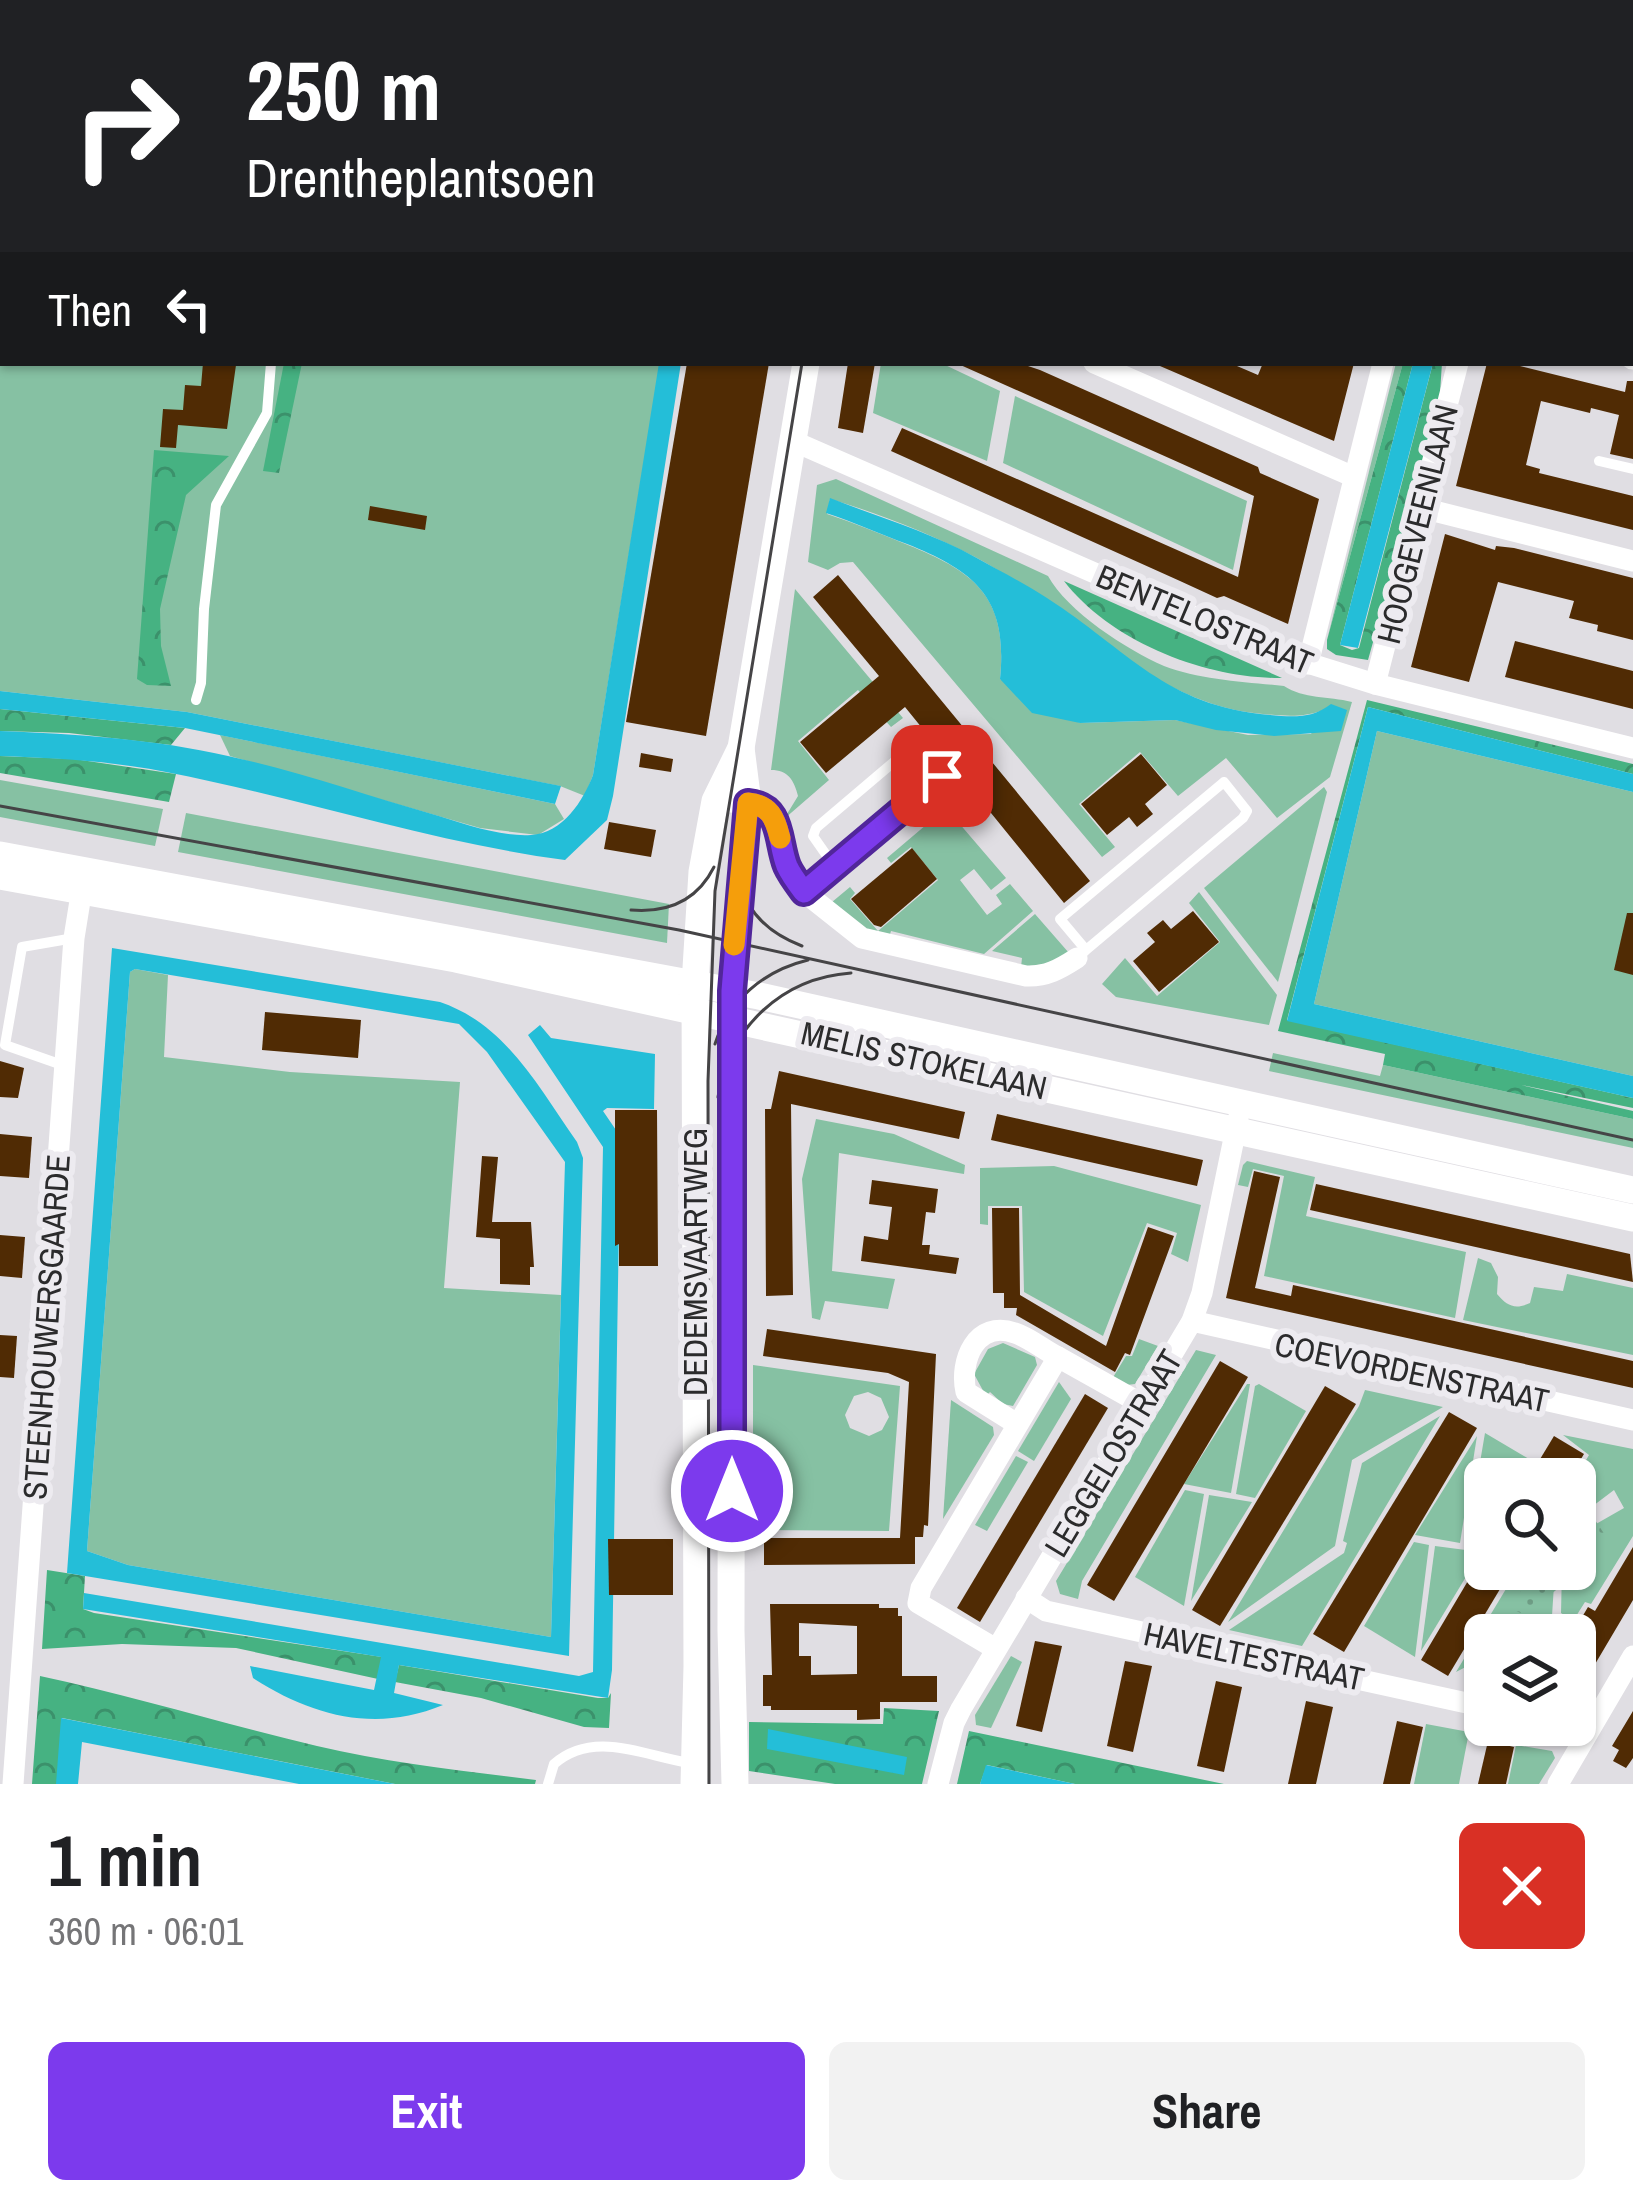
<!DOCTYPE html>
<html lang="en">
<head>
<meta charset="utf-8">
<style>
	:root { --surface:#fff; --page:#f2f2f2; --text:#202124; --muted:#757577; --accent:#7c3aed }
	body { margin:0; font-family:"Archivo Narrow",sans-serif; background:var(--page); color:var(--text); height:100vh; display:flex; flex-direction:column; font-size:45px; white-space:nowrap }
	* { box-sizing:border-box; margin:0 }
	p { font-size:39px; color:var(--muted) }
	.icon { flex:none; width:66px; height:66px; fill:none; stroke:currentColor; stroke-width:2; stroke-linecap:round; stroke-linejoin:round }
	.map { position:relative; height:1784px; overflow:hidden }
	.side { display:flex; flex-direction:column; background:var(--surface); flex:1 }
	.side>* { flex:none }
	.banner { position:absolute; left:0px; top:0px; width:1635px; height:366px; box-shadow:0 3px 9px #0004; background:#202124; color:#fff; overflow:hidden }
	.fabs { position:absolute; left:1464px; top:1458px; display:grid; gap:24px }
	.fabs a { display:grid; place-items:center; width:132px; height:132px; border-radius:18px; background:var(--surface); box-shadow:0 3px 9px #0004; font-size:60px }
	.pin { position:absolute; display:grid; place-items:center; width:102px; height:102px; color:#fff; margin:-51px; border-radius:24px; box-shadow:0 6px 18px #0006 }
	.me { position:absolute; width:132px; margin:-66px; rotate:0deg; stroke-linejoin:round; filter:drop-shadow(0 0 9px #0008) }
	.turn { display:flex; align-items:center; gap:42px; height:252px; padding:0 48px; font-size:54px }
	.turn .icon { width:156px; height:156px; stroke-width:2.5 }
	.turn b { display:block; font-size:84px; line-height:102px }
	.then { display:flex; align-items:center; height:114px; padding:0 48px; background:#0003; gap:24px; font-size:45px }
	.round { display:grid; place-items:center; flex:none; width:126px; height:126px; border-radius:18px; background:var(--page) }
	.headline { display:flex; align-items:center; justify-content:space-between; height:204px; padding:0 48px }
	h1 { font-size:72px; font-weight:800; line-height:90px }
	.button { display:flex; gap:24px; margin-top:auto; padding:24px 48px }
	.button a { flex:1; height:138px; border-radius:18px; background:var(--accent); color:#fff; font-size:48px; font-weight:800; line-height:138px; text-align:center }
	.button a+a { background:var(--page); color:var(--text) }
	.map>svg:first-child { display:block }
	.grass { fill:#86c1a3; fill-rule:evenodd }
	.forest { fill:url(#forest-crowns) }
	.park { fill:url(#park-dots) }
	.water { fill:#24bed8; fill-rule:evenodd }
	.building { fill:#502b04; fill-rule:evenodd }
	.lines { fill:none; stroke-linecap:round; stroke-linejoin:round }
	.lane { stroke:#fff; stroke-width:10 }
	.street { stroke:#fff; stroke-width:21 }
	.secondary { stroke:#fff; stroke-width:27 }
	.tram { stroke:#454446; stroke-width:3 }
	.route-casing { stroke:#51269a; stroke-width:30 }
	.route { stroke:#7c3aed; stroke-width:21 }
	.slow { stroke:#f59e0b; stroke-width:21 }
	.labels { text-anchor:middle; stroke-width:12; stroke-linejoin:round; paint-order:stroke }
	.street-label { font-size:33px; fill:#2b2b2c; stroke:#edebf0 }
</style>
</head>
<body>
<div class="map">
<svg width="1633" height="1784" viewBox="0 0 1633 1784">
	<defs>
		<pattern id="forest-crowns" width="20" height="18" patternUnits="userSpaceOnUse" patternTransform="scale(3)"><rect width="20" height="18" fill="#46b282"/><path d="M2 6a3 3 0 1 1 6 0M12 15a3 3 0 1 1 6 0" fill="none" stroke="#3b916b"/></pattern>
		<pattern id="park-dots" width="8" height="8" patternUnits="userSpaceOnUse" patternTransform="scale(3)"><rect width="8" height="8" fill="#86c1a3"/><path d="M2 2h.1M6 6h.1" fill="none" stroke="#6e9d85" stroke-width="1.8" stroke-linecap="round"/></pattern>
	</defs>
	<rect width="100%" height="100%" fill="#e0dee3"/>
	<g class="grass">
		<path d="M0,0H719L3,3V363H660L593,775L585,796L560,786L187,712L0,691Z"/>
		<path d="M881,363H941L1000,391L987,461L873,413Z"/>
		<path d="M1396,363H1403L1327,640Z"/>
		<path d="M1015,396L1247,501L1233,570L1003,463Z"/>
		<path d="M836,479L1048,576C1067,611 1127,650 1164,666C1200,680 1246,682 1284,686C1304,699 1328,696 1352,702L1330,777L1277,818L1226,758L1178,796L1140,752L1079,804L1115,847L1102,857L853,562L840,563L828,570L808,562L817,485ZM830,499C878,513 931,534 975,557C1071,608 1151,705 1263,714C1286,716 1304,718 1326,709L1311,734L1248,735L1175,720L1080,723L1000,679C1008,599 978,573 908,545C881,534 854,523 827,514Z"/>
		<path d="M795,589L903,718L891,727L858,690L798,741L829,780L784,819L798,796C794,780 788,770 771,770Z"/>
		<path d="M1377,731L1633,792V1076L1314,1004Z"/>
		<path d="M220,735L555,804L564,819L538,835L480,828L230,756Z"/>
		<path d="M0,780L163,809L155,846L0,817Z"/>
		<path d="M1324,787L1327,792L1278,982L1204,888Z"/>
		<path d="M946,808L1006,878L991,890L974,869L960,880L987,915L1002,904L996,895L1010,884L1033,911L984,954L891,931L889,938L860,928L826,907L850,887L855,893L850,899L878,931L938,880L911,847L891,863L887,858Z"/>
		<path d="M186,813L669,904L667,943L178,852Z"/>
		<path d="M1199,892L1277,995L1269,1025L1116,997L1102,984L1125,958L1157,996L1220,942L1189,903Z"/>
		<path d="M1035,914L1069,953L1053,963L1021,967L1022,958L992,951Z"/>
		<path d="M135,969L168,975L164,1057L290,1072L460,1082L444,1288L561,1295L551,1637L128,1565L87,1551L130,972Z"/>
		<path d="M1273,1053L1380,1076L1383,1065L1633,1119V1148L1269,1071Z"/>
		<path d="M816,1119L894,1134L965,1165L964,1174L839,1153L832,1271L895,1279L888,1309L825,1301L820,1320L812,1318L802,1179Z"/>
		<path d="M1247,1161L1315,1177L1306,1216L1466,1252L1455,1318L1264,1276L1284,1176L1253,1169L1248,1187L1238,1185L1243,1165Z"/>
		<path d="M1054,1166L1201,1205L1188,1262L1171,1254L1177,1233L1147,1223L1103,1336L1024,1292L1022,1206H988V1225L980,1224V1168Z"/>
		<path d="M1478,1258L1491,1263L1498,1277L1497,1294C1507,1306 1515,1310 1530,1303L1534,1287L1563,1291L1567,1274L1633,1288V1355L1463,1320Z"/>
		<path d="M1139,1339L1158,1346L1135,1384L1127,1385L1112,1379L1126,1356H1132Z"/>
		<path d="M1003,1343L1035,1357L1037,1365L1013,1406L1003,1404L990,1392L986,1396L974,1374L988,1349Z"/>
		<path d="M1196,1350L1216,1355L1082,1581L1078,1599L1060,1594L1056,1581Z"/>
		<path d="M753,1365L900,1386L889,1531L753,1530ZM868,1392L881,1398L889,1417L882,1430L869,1436L850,1428L845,1415L854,1396Z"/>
		<path d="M1059,1382L1071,1399L1034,1461L1018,1451Z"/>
		<path d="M1247,1384H1250L1231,1493L1184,1484Z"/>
		<path d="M1259,1384L1306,1411L1255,1498L1236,1494L1255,1386Z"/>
		<path d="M1365,1390L1443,1407L1352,1460L1335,1546L1228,1622L1359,1406Z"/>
		<path d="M951,1400L993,1427L994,1435L943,1519Z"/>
		<path d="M1440,1416L1302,1646L1229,1630L1344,1553L1347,1543L1343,1541L1362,1463Z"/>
		<path d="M1485,1433L1534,1462L1524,1479H1485L1483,1548L1466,1545Z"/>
		<path d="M1563,1435L1633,1449V1536L1591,1604L1585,1602L1573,1621L1561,1613L1562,1569H1575V1536L1624,1508L1614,1490L1577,1518L1575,1524V1479L1589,1455Z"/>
		<path d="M1477,1436L1460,1543L1415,1535Z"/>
		<path d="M1016,1456L1028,1462L987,1531L975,1525Z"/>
		<path d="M1185,1490L1204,1494L1184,1606L1135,1577Z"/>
		<path d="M1209,1495L1252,1502L1191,1601Z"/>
		<path d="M1414,1542L1429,1545L1415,1657L1364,1626Z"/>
		<path d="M1435,1546L1481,1552L1421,1651Z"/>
		<path d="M1518,1569H1555L1552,1616L1521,1635H1485V1657L1456,1672Z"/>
		<path d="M1011,1656L1022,1662L991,1728L976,1725L975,1715Z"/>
		<path d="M1426,1724L1469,1732L1459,1784H1414Z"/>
		<path d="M1516,1745L1552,1751L1555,1758L1539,1784H1508Z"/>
	</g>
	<g class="forest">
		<path d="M284,363H302L279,473L263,471Z"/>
		<path d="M1403,363H1413L1340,645L1352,650L1359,648L1433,363H1442L1439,408L1368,660L1336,655L1327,649V640Z"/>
		<path d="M154,450L229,456L186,495L160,609L161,646L171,686L147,685L137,679Z"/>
		<path d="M1064,581L1282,678C1206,679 1111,642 1064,581Z"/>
		<path d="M1367,700L1633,764V774L1368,707L1287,1020L1633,1098V1108L1521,1085L1633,1111V1119L1383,1065L1385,1054L1278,1031Z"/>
		<path d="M0,709L185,728L171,745L69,733L0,731Z"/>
		<path d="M0,756L74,759L176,774L169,802L0,773Z"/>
		<path d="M47,1570L85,1576L83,1609L94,1613L382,1657L378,1679L236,1648L122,1644L42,1649Z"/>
		<path d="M399,1665L598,1698H608L611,1693L609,1728L584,1727L481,1698L395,1682Z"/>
		<path d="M40,1676C133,1696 224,1724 317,1746C389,1763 463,1771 536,1780L535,1784H395L62,1718L57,1784H32Z"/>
		<path d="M884,1708L939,1711L922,1784H835L749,1771V1722L883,1724Z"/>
		<path d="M969,1731L1224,1784H1075L987,1765L980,1784H957Z"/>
	</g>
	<path class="park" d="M1585,1505L1605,1535L1576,1574L1525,1615L1514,1610L1529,1569H1575V1515Z"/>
	<g class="water">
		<path d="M659,363H681L613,796L607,820L565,860C430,842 300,798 166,772C111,761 56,758 0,756V731C76,734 154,739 228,756C297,771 365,795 432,814C463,823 499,837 531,835C563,833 583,801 593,775Z"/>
		<path d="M1413,363H1433L1358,648L1340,645Z"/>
		<path d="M830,498C878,517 930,532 975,557C998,570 1024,583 1047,598C1128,650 1165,706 1270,715C1292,717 1312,719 1331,704L1347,710L1341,731L1274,736L1216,730L1175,720L1080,723L1032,713L1000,679C1008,599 977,572 907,544C880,534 854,522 826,513Z"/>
		<path d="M0,691L187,712L561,786L555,804L185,728L0,709Z"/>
		<path d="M1368,707L1633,774V792L1377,731L1314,1004L1633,1076V1098L1287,1021Z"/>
		<path d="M112,948L440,1002C507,1025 538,1087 577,1142L583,1158L569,1656L67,1573ZM135,969L459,1024L487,1052L565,1162L551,1637L128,1565L87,1551L130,972Z"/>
		<path d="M540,1025L551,1038L655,1054L654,1109L607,1108L603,1111L618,1133L620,1156L612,1670L608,1698L399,1665L394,1693L443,1705C376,1733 312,1716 253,1678L250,1666L374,1690L381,1657L83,1609L84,1593L579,1676L593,1672L603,1147L528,1035Z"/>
		<path d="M61,1718L395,1784H299L82,1742L78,1784H56Z"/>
		<path d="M768,1729L907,1757L904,1775L767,1749Z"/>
		<path d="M986,1765L1075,1784H980Z"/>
	</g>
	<g class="building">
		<path d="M203,363L236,365L227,429L178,425L176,448L160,447L163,409L183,410L185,385L201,386Z"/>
		<path d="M687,363H769L706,736L626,722Z"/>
		<path d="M848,363H875L863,433L838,428Z"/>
		<path d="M956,363H1019L1040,370L1258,467L1260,473L1319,499L1288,624L1224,596L1217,598L1180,581L891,451L902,428L1238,577L1254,496Z"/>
		<path d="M1153,363H1230L1258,375L1263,363H1354L1334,441Z"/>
		<path d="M1487,363H1508L1625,392L1627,381H1633V459L1610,454L1619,415L1591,408L1590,413L1541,401L1526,465L1540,469L1539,473L1633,496V530L1456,486Z"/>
		<path d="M370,506L427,516L425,530L368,520Z"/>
		<path d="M1445,534L1495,550L1496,546L1514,548L1633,578V640L1597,631L1598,625L1569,618L1574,601L1498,582L1469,682L1411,667Z"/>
		<path d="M838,575L1090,881L1064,903L905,707L826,773L800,742L879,676L813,597Z"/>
		<path d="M1515,641L1633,671V709L1505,677Z"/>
		<path d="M641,753L673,759L671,772L639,767Z"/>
		<path d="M1141,754L1167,785L1145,804L1153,814L1137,827L1129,817L1107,835L1081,804Z"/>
		<path d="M609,822L656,830L651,857L604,849Z"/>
		<path d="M912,848L937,879L881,927L874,925L851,899Z"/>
		<path d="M1193,911L1219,942L1159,992L1133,961L1155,942L1147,933L1163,920L1171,929Z"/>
		<path d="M1627,913H1633V975L1614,970Z"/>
		<path d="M265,1012L361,1020L358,1058L262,1050Z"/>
		<path d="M0,1061L24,1068L18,1098L0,1097Z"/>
		<path d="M779,1071L965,1112L959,1139L791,1104L793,1295L766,1296L765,1109H771Z"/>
		<path d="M615,1110H657L658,1266H619V1244L615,1246Z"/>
		<path d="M997,1114L1203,1160L1197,1186L991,1140Z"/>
		<path d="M0,1134L32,1137L29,1178L0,1176Z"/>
		<path d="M482,1156L498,1157L492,1222H531L534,1267H530V1285L500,1284V1239L476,1237Z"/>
		<path d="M1254,1171L1280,1177L1255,1288L1291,1296L1293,1285L1633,1361V1388L1226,1298Z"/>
		<path d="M872,1180L938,1189L935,1213L926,1212L922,1245H930L929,1254L959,1258L956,1274L861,1261L864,1236L888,1240L892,1207L869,1204Z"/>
		<path d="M1316,1184L1630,1254L1633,1282L1310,1210Z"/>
		<path d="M992,1208H1019L1020,1295L1106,1346L1148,1227L1174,1236L1130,1355L1125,1353L1115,1372L1016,1315L1017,1308H1004V1293H993Z"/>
		<path d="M0,1235L25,1237L22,1278L0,1276Z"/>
		<path d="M767,1329L936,1354L928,1526L924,1525L923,1537H915V1564L764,1565V1538H900L909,1382L888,1373L763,1356Z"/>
		<path d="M0,1335L17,1336L14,1378L0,1377Z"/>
		<path d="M1220,1361L1248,1377L1114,1601L1087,1585Z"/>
		<path d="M1325,1386L1356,1404L1220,1626L1192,1610Z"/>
		<path d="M1085,1394L1108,1408L980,1622L957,1608Z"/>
		<path d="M1449,1412L1477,1428L1344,1652L1313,1634Z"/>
		<path d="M1554,1436L1584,1454L1569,1479H1528Z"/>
		<path d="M608,1539H673V1595H609Z"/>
		<path d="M1633,1547V1600L1575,1698V1629L1588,1607L1595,1611Z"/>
		<path d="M1475,1569H1512L1448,1676L1421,1660Z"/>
		<path d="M770,1604H879V1608H898V1616H902V1676H937V1702H880V1719L857,1720V1710H771V1706H763V1675H772ZM799,1623L857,1626V1674L811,1675V1656H799Z"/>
		<path d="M1035,1641L1062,1646L1042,1732L1016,1726Z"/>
		<path d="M1125,1661L1152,1666L1133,1752L1107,1746Z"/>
		<path d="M1216,1681L1242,1687L1224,1772L1197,1766Z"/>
		<path d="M1306,1701L1333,1707L1316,1784H1288Z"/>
		<path d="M1633,1711V1758L1626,1768L1613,1761L1619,1750L1612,1746Z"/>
		<path d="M1397,1721L1423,1727L1410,1784H1383Z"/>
		<path d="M1488,1741L1514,1747L1506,1784H1478Z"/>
	</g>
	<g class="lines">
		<g class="lane">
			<path d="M303,3V0"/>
			<path d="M1599,461L1633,469"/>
			<path d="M196,700L201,683L204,609L216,505L267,413L271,363"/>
			<path d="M804,892L942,776L915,744L816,828L813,836L834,866"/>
			<path d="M1077,958L1086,950L1243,818L1247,811L1224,782L1060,919L1086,950"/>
			<path d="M65,1066L5,1045L22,947L74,938"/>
			<path d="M548,1784L554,1764C594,1729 644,1756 690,1763"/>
		</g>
		<g class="street">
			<path d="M1604,0L1617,3"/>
			<path d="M1074,3V0"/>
			<path d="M1472,3L1473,0"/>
			<path d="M1547,3L1548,0"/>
			<path d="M1632,7H1633"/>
			<path d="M1632,359H1633"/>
			<path d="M1094,363L1354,477"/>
			<path d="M793,441L1282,655L1375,684L1633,748"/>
			<path d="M1422,508L1633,561"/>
			<path d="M1308,664L1383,363"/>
			<path d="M1375,684L1458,363"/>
			<path d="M715,801L761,804L775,817L788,868L804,892L862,938L1026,976C1046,977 1060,969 1077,958"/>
			<path d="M1192,1321L1633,1420"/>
			<path d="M1017,1424L966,1392C959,1361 976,1319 1015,1333C1030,1338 1044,1350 1058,1357"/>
			<path d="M1026,1598L1046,1611L1485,1707"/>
			<path d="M996,1649L918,1603L921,1588L1058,1357L1140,1403"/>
			<path d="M13,1784L74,938L84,876"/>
			<path d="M938,1784L954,1723L961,1709L1192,1321L1202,1293L1238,1119"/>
			<path d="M1558,1784L1633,1656"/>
		</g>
		<g class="secondary">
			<path d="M868,3V0"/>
			<path d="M0,855L759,996L1633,1190"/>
			<path d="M0,876L456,959L1633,1218"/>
			<path d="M694,1784L697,1666L695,984L702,872L715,801L741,748L806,363"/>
			<path d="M735,1784L731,1631L732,991L748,803L741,748"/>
		</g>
		<g class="tram">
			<path d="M863,3L864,0"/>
			<path d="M0,806L679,930L1633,1140"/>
			<path d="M734,840C734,892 752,927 802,946"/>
			<path d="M631,910C668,913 697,901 714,867"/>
			<path d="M715,1044C729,1000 763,971 808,960"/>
			<path d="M718,1097C728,1029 781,978 851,973"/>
			<path d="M709,1784L708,1081L715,891L802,363"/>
		</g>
	</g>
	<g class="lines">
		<defs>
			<path id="route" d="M732,1491V991L748,803C783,806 777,841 787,866C791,875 798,884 804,892L942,776"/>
		</defs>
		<use href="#route" class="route-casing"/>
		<use href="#route" class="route"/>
		<path class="slow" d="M734,945L748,803C770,805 775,818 780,838"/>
	</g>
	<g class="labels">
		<g class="street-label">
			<text transform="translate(1417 524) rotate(-76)" y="12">HOOGEVEENLAAN</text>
			<text transform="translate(1205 619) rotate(23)" y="12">BENTELOSTRAAT</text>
			<text transform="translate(924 1060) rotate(13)" y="12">MELIS STOKELAAN</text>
			<text transform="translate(695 1262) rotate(-90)" y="12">DEDEMSVAARTWEG</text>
			<text transform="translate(46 1327) rotate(-86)" y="12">STEENHOUWERSGAARDE</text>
			<text transform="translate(1412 1372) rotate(12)" y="12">COEVORDENSTRAAT</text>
			<text transform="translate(1113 1453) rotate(-59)" y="12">LEGGELOSTRAAT</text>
			<text transform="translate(1254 1656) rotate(12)" y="12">HAVELTESTRAAT</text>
		</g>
	</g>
</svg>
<div class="fabs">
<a><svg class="icon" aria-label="search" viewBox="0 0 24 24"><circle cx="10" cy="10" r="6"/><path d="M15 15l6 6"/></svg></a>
<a><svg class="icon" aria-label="layers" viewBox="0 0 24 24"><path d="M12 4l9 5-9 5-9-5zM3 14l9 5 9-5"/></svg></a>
</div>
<div class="pin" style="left:942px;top:776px;background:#d93025"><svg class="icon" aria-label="arrive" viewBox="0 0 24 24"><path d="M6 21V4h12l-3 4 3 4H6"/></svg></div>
<svg class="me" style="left:732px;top:1491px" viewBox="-20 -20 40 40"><circle r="17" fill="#7c3aed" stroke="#fff" stroke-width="3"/><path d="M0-11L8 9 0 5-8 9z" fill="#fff"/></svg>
<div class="banner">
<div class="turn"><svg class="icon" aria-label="right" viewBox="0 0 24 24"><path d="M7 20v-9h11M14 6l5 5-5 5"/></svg><div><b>250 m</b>Drentheplantsoen</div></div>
<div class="then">Then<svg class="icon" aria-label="left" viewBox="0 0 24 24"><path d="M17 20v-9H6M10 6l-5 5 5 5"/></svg></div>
</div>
</div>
<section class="side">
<div class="headline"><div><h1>1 min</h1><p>360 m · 06:01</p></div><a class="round" style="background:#d93025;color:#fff"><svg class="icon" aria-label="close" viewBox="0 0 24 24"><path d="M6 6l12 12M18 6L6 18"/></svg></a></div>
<div class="button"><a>Exit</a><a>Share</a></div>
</section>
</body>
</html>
